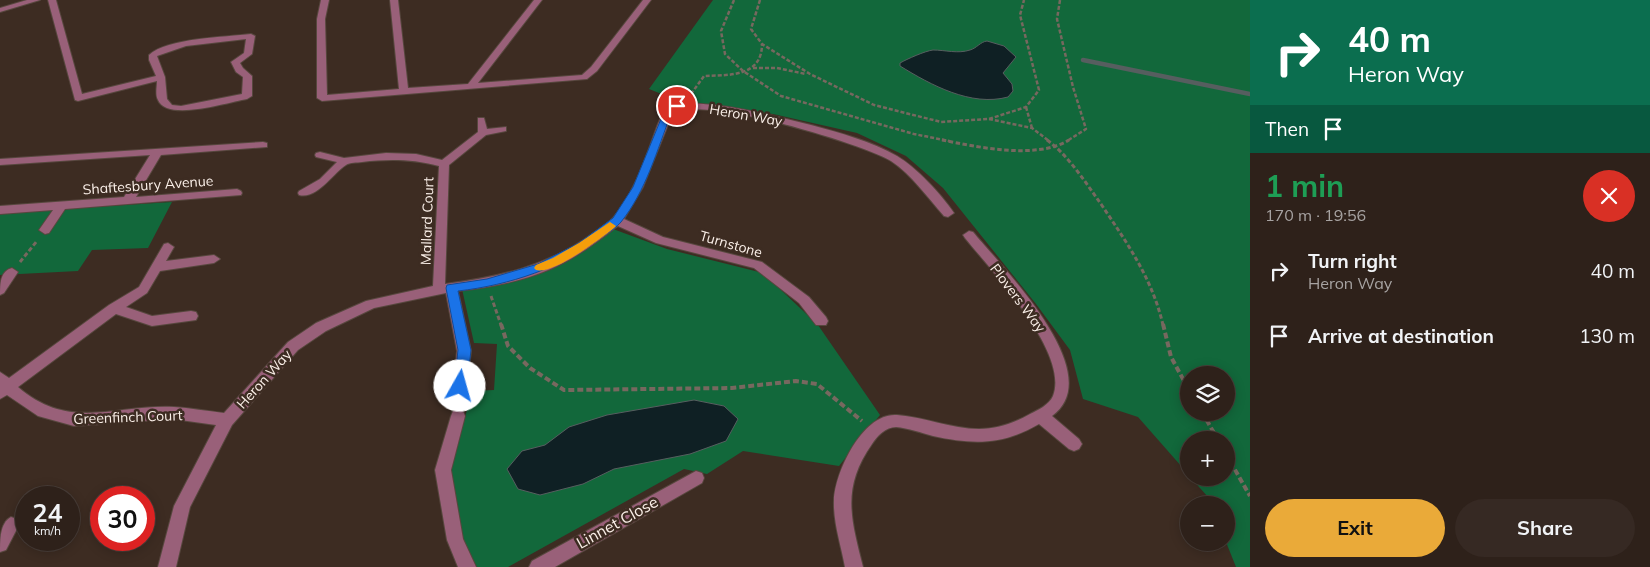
<!DOCTYPE html>
<html lang="en">
<head>
<meta charset="utf-8">
<style>
	:root { --surface:#2e211a; --page:#362923; --text:#f1f3f6; --muted:#a7a3a2; --line:#493e39; --accent:#eaaa39 }
	body { margin:0; font-family:Mulish,sans-serif; background:var(--page); color:var(--text); height:100vh; display:flex; flex-direction:column; font-size:19px; white-space:nowrap }
	* { box-sizing:border-box; margin:0 }
	p { font-size:16px; color:var(--muted) }
	.icon { flex:none; width:28px; height:28px; fill:none; stroke:currentColor; stroke-width:2; stroke-linecap:round; stroke-linejoin:round }
	.map { position:relative; flex:1; overflow:hidden }
	.sheet { display:flex; flex-direction:column; background:var(--surface); width:400px }
	.sheet>* { flex:none }
	.top-card { background:#0b6e4f; color:#fff; overflow:hidden }
	.tools { position:absolute; left:1180px; top:366px; display:grid; gap:10px }
	.tools a { display:grid; place-items:center; width:55px; height:55px; border-radius:50%; background:var(--surface); box-shadow:0 2px 12px #0003,0 0 0 1px var(--line); font-size:25px }
	.speed { position:absolute; left:15px; top:486px; display:flex; gap:10px; font-size:25px; font-weight:700; text-align:center }
	.speed>* { display:grid; place-content:center; width:65px; height:65px; border-radius:50%; background:var(--surface); box-shadow:0 2px 12px #0003,0 0 0 1px var(--line); line-height:1 }
	.speed small { font-size:12px; font-weight:400 }
	.speed .limit { border:8px solid #d22; background:#fff; color:#111 }
	.pin { position:absolute; display:grid; place-items:center; width:42px; height:42px; color:#fff; margin:-21px; border:2px solid #fff; border-radius:50%; box-shadow:0 1px 5px #0007 }
	.me { position:absolute; width:55px; margin:-28px; rotate:7deg; stroke-linejoin:round; filter:drop-shadow(0 0 4px #0008) }
	.turn { display:flex; align-items:center; gap:18px; height:105px; padding:0 15px; font-size:22px }
	.turn .icon { width:65px; height:65px; stroke-width:2.5 }
	.turn b { display:block; font-size:35px; line-height:42px }
	.then { display:flex; align-items:center; height:48px; padding:0 15px; background:#0003; gap:10px; font-size:19px }
	.round { display:grid; place-items:center; flex:none; width:52px; height:52px; border-radius:26px; background:var(--page) }
	.headline { display:flex; align-items:center; justify-content:space-between; height:85px; padding:0 15px }
	h1 { font-size:30px; font-weight:700; line-height:38px; color:#1e9e55 }
	.primary-button { display:flex; gap:10px; margin-top:auto; padding:10px 15px }
	.primary-button a { flex:1; height:58px; border-radius:30px; background:var(--accent); color:#111; font-size:20px; font-weight:700; line-height:58px; text-align:center }
	.primary-button a+a { background:var(--page); color:var(--text) }
	ul { padding:0; list-style:none }
	li { display:flex; align-items:center; gap:15px; height:65px; padding:0 15px }
	li div { flex:1 }
	li b { display:block; font-size:19px }
	li em { font-style:normal }
	main { display:flex; flex:1; min-height:0 }
	.map>svg:first-child { display:block }
	.green { fill:#12683b; fill-rule:evenodd }
	.water { fill:#0f2024; stroke:#565e5f }
	.lines { fill:none; stroke-linecap:round; stroke-linejoin:round }
	.stream { stroke:#565e5f; stroke-width:4.5 }
	.minor-casing { stroke:#57473e; stroke-width:2 }
	.path-far2 { stroke:#77685f; stroke-width:2.5; stroke-dasharray:4 2; stroke-linecap:butt }
	.path-far1 { stroke:#77685f; stroke-width:3; stroke-dasharray:4.5 2.5; stroke-linecap:butt }
	.path { stroke:#77685f; stroke-width:4; stroke-dasharray:6 3; stroke-linecap:butt }
	.minor { fill:#996079; fill-rule:evenodd }
	.route { fill:#1a73e8; stroke:#114b97 }
	.slow { fill:#f59e0b }
	.labels { text-anchor:middle; stroke-width:5; stroke-linejoin:round; paint-order:stroke }
	.street-label { font-size:14px; fill:#faefe8; stroke:#3d2c22 }
	.near-street-label { font-size:16px; fill:#faefe8; stroke:#3d2c22 }
</style>
</head>
<body>
<main>
<div class="map">
<svg width="1250" height="567" viewBox="0 0 1250 567">
	<rect width="100%" height="100%" fill="#3d2c22"/>
	<g class="green">
		<path d="M713,0H1250V567H1236L1226,542V505H1211L1208,497L1191,478H1226V440H1189V475L1138,417L1083,399L1070,350L1036,304L943,188L906,156L857,133L773,114L684,103L649,89ZM1189,375H1226V412H1189Z"/>
		<path d="M172,202L148,248L92,250L78,271L0,275V213Z"/>
		<path d="M613,229L667,249L763,273L818,325L880,415L839,466L743,451L707,474L684,469L508,567H477L460,534L450,474L472,391L494,390L497,344L474,343L462,289L513,280Z"/>
	</g>
	<g class="water">
		<path d="M987,41L1004,46L1016,57L1003,73L1012,84L1013,91L1008,97C971,107 931,85 900,66V63C907,59 925,51 933,50C945,50 958,54 970,50C977,48 980,42 987,41Z"/>
		<path d="M694,400L724,406L738,419L726,441L690,454L614,469L583,484L540,495L518,489L507,469L522,451L545,445L569,427L607,415Z"/>
	</g>
	<g class="lines">
		<path class="stream" d="M1083,60L1250,94"/>
		<defs>
			<g id="minor">
				<path d="M27,0H40L0,12V8Z"/>
				<path d="M48,0H56L82,94L156,76L149,60V55C167,38 226,37 251,34L255,36L252,54L240,63L243,68L252,76V96L247,99C229,102 167,122 158,100C155,95 157,86 157,81L78,101L75,100ZM246,39L244,53L231,62L236,72L243,77L242,94L181,106L172,105L167,99L165,77L157,56L186,46Z"/>
				<path d="M321,0H329L325,19L327,95L399,89L390,0H398L408,88L468,84L534,0H542L478,83L582,75L591,67L643,0H651L597,71L587,79L322,101L317,98V19Z"/>
				<path d="M679,103C724,103 768,114 811,125C840,133 871,141 897,156C917,168 941,194 954,213L948,217L944,216C927,197 912,175 891,161C862,144 695,92 672,115L643,187L624,219L663,237L762,262L809,297L826,317L828,321L826,325H816L799,303L754,268L656,243L618,226C600,239 583,253 563,263C531,280 493,287 458,291L471,351L467,386L465,390L460,392L455,390L453,386L457,351L446,293L374,308L326,331L298,350L232,425L190,507L176,567H158L174,506L216,425L173,419L74,426L38,416L7,395L0,399V372L9,378L109,305L139,287L164,244L168,243L174,247L166,261L214,255L220,259L214,263L160,271L147,293L126,307L152,316L191,311L196,312L198,316L196,320L152,326L116,314L18,387C70,432 115,404 174,407C190,408 207,411 224,413L288,342L316,323L366,301L433,286L439,166C412,159 389,159 362,162C357,163 350,162 346,165C334,172 317,200 299,195L298,193L299,191L320,179L337,162L316,157L315,155L316,153L320,152L344,158L386,153L416,154L442,160L478,132V118H484L487,129L506,127V131L486,135L449,165L445,284C499,277 548,266 592,234C599,229 608,224 613,218C638,189 648,148 662,114L669,107Z"/>
				<path d="M263,142L267,143V147L161,155L136,197L237,189L241,191L242,193L241,195L65,209L49,233L45,234L39,230L53,210L0,214V206L124,197L150,155L0,165V159Z"/>
				<path d="M969,231L973,232C1001,266 1110,374 1052,416L1079,439L1082,444L1079,449L1074,451L1069,449L1039,424C1003,445 974,445 933,436C922,433 908,428 896,427C886,427 877,436 872,444C841,488 851,519 863,567H845C841,545 833,522 834,500C835,472 863,412 897,415C925,417 951,429 979,429C998,429 1014,423 1030,414C1038,410 1049,405 1053,396C1070,353 990,269 965,238L963,235Z"/>
				<path d="M12,268L18,272L4,293L0,295C0,284 0,271 12,268Z"/>
				<path d="M458,410L463,411L465,416L451,470L463,539L476,567H458L447,540L435,470L451,416L453,411Z"/>
				<path d="M696,471L702,473L704,478L702,483L555,567H529L532,561Z"/>
				<path d="M11,517L17,519L19,525L6,550L0,552C0,539 0,523 11,517Z"/>
			</g>
		</defs>
		<use href="#minor" class="minor-casing"/>
		<g class="path-far2">
			<path d="M734,0L721,31L725,54L743,71L781,96L914,134L949,141"/>
			<path d="M760,0L751,29L762,44L810,74L874,105L941,122L989,119L1026,107L1039,90L1020,15L1024,0"/>
			<path d="M1060,0L1057,19L1073,87L1086,129L1067,141"/>
			<path d="M753,68H777L806,74"/>
			<path d="M691,94L704,76C729,75 762,77 762,44"/>
			<path d="M1026,107L1032,128"/>
			<path d="M989,119L1032,128L1049,141"/>
		</g>
		<g class="path-far1">
			<path d="M942,140C978,147 1036,160 1069,140"/>
			<path d="M1047,140C1069,156 1085,182 1101,204C1127,243 1152,278 1163,325"/>
			<path d="M20,262L37,241"/>
			<path d="M491,296L501,325"/>
		</g>
		<g class="path">
			<path d="M501,324L508,346L530,368L564,390L732,388L796,381L817,384L862,421"/>
			<path d="M1163,324L1171,357L1189,390"/>
			<path d="M1202,412L1218,440"/>
			<path d="M1226,454L1250,496"/>
		</g>
		<use href="#minor" class="minor"/>
	</g>
	<path class="route" d="M677,104L681,106L671,114C657,150 646,191 621,222C617,227 609,232 603,236C561,268 510,285 458,291L471,350L467,386L465,389L460,391L456,389L454,386L458,350L446,288L447,285L487,279L538,264L579,243L613,218L633,187L663,114L667,108Z"/>
	<path class="slow" d="M610,222L616,226L614,228C600,239 553,275 536,270L534,268L536,265L553,258L579,243Z"/>
	<g class="labels">
		<g class="street-label">
			<text transform="translate(746 115) rotate(10)" y="5">Heron Way</text>
			<text transform="translate(148 185) rotate(-4)" y="5">Shaftesbury Avenue</text>
			<text transform="translate(427 221) rotate(-88)" y="5">Mallard Court</text>
			<text transform="translate(731 244) rotate(16)" y="5">Turnstone</text>
			<text transform="translate(1018 298) rotate(53)" y="5">Plovers Way</text>
			<text transform="translate(264 379) rotate(-48)" y="5">Heron Way</text>
			<text transform="translate(128 417) rotate(-2)" y="5">Greenfinch Court</text>
		</g>
		<g class="near-street-label">
			<text transform="translate(617 522) rotate(-29)" y="6">Linnet Close</text>
		</g>
	</g>
</svg>
<div class="tools">
<a><svg class="icon" aria-label="layers" viewBox="0 0 24 24"><path d="M12 4l9 5-9 5-9-5zM3 14l9 5 9-5"/></svg></a>
<a>+</a>
<a>−</a>
</div>
<div class="speed"><div>24<small>km/h</small></div><div class="limit">30</div></div>
<div class="pin" style="left:677px;top:106px;background:#d93025"><svg class="icon" aria-label="arrive" viewBox="0 0 24 24"><path d="M6 21V4h12l-3 4 3 4H6"/></svg></div>
<svg class="me" style="left:460px;top:386px" viewBox="-20 -20 40 40"><circle r="19" fill="#fff"/><path d="M0-13L10 11 0 6-10 11z" fill="#1a73e8"/></svg>
</div>
<section class="sheet">
<div class="top-card">
<div class="turn"><svg class="icon" aria-label="right" viewBox="0 0 24 24"><path d="M7 20v-9h11M14 6l5 5-5 5"/></svg><div><b>40 m</b>Heron Way</div></div>
<div class="then">Then<svg class="icon" aria-label="arrive" viewBox="0 0 24 24"><path d="M6 21V4h12l-3 4 3 4H6"/></svg></div>
</div>
<div class="headline"><div><h1>1 min</h1><p>170 m · 19:56</p></div><a class="round" style="background:#d93025;color:#fff"><svg class="icon" aria-label="close" viewBox="0 0 24 24"><path d="M6 6l12 12M18 6L6 18"/></svg></a></div>
<ul>
<li><svg class="icon" aria-label="right" viewBox="0 0 24 24"><path d="M7 20v-9h11M14 6l5 5-5 5"/></svg><div><b>Turn right</b><p>Heron Way</p></div><em>40 m</em></li>
<li><svg class="icon" aria-label="arrive" viewBox="0 0 24 24"><path d="M6 21V4h12l-3 4 3 4H6"/></svg><div><b>Arrive at destination</b></div><em>130 m</em></li>
</ul>
<div class="primary-button"><a>Exit</a><a>Share</a></div>
</section>
</main>
</body>
</html>
